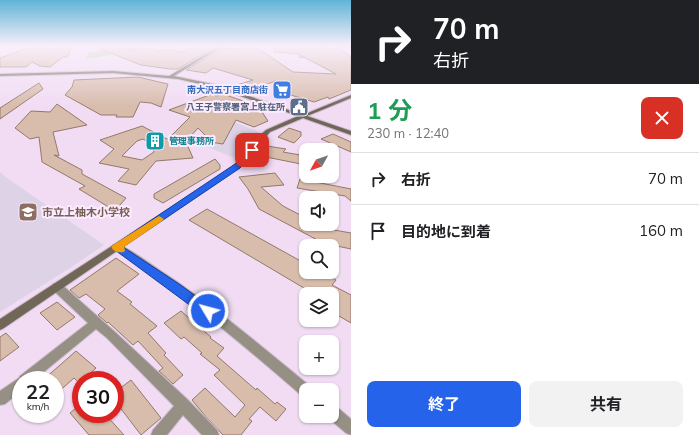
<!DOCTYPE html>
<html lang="ja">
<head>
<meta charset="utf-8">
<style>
	:root { --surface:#fff; --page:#f2f2f2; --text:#202124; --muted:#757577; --line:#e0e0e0; --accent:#2563eb }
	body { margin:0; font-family:Mulish,"Noto Sans JP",sans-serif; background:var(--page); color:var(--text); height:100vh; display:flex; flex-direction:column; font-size:15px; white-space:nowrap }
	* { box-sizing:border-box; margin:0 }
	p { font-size:13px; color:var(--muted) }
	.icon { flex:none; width:22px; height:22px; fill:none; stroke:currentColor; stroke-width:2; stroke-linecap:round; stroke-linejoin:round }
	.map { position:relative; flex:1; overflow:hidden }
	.side { display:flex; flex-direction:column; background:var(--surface); width:348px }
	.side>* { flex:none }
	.banner { background:#202124; color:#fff; overflow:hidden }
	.needle { width:26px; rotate:230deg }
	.fabs { position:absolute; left:299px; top:143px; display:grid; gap:8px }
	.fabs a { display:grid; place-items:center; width:40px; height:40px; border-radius:8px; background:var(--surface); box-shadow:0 1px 3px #0004; font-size:20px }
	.speed { position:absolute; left:12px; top:371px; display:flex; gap:8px; font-size:20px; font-weight:700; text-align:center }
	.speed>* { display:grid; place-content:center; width:52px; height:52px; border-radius:50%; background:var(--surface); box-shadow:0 1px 3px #0004; line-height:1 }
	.speed small { font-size:10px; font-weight:400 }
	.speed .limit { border:6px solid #d22; background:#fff; color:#111 }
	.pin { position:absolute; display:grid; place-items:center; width:34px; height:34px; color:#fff; margin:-17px; border-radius:8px; box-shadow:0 2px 6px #0006 }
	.me { position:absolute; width:44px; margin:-22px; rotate:307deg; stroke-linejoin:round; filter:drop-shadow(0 0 3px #0008) }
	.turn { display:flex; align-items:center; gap:14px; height:84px; padding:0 16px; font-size:18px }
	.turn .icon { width:52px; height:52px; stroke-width:2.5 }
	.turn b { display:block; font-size:28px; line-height:34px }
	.round { display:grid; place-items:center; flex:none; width:42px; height:42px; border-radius:8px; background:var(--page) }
	.headline { display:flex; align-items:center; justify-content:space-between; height:68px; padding:0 16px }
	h1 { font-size:24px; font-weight:700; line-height:30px; color:#1e9e55 }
	.cta { display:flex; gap:8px; margin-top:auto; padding:8px 16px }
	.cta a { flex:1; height:46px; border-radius:8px; background:var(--accent); color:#fff; font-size:16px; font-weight:700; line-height:46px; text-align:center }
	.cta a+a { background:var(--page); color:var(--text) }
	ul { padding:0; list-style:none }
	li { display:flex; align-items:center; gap:12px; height:52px; padding:0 16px; border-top:1px solid var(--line) }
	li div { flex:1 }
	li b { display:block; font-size:15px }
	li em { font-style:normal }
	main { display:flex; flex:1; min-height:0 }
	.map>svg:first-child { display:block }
	.education { fill:#ded2e6 }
	.green { fill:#a9c89e }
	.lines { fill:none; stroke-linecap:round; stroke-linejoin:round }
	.stream { stroke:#34b4ba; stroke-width:1.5 }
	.building { fill:#d8bcac; stroke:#93796a; fill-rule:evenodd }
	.street-casing { stroke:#ccbacf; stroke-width:2 }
	.secondary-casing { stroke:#ccbacf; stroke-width:2 }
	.street { fill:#958f84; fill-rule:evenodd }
	.secondary { fill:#706757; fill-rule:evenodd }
	.route { fill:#2563eb; stroke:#184099 }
	.slow { fill:#f59e0b }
	.labels { text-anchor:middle; stroke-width:4; stroke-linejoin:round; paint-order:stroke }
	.far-shop-label { font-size:9px; font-weight:bold; fill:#366cbe; stroke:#fbebff; text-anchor:end }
	.far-service-label { font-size:9px; font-weight:bold; fill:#4e5e75; stroke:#fbebff; text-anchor:end }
	.far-culture-label { font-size:9px; font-weight:bold; fill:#0d838f; stroke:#fbebff; text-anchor:start }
	.education-label { font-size:11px; font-weight:bold; fill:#785e54; stroke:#fbebff; text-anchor:start }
</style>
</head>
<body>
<main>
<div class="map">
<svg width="351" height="435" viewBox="0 0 351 435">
	<rect width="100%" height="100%" fill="#f1dcf4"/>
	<g class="education">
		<path d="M219,116L259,132L237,159L195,142Z"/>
		<path d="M0,172L7,178L104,245L70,268L0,312Z"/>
	</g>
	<path class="green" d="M129,46H186C183,47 163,48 159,48C156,48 153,46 150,46C143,46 136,51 129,52C115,54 101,57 86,58L89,52Z"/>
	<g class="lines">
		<g class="stream">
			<path d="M212,46L240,50"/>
			<path d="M299,57L309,58"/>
		</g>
	</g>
	<g class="building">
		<path d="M33,46L57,49L58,46H73L67,57H63L50,67L40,66L32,62L26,67H0V58Z"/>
		<path d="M93,46H130V51L149,48L159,51L168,49L182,52L195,46L214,47L178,69H170L141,65Z"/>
		<path d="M243,46L256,47L293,72L336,74L298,54L274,52V46H310L341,49L351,57V90L329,99L328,97L314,102L284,93L276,81L250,90L237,85L253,80L213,68L206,73L186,70L222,48L236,50Z"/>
		<path d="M138,77L168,84L161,107L151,103L140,102L133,117H116L117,115H101L65,95L72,87L74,80Z"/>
		<path d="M39,83L43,89L0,119V108Z"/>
		<path d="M212,94L216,96L223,94L258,106L268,121L254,127L236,120L223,144L210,142L207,140V137L198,128L189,138L172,135L190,117L169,110Z"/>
		<path d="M57,104L87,125L53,132L59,156L54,155L82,170V174L126,198L115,211L79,189L85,186L42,162L39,137L30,139L15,128L31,111L50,112Z"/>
		<path d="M142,126L167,139L171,135L186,142L193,158L156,161L136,185L118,181L129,169L99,163L114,149L100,140ZM143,139L151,143L154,152L142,160L122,156L137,141Z"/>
		<path d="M289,128L301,132V136L294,143L278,137Z"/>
		<path d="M333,134L351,142V152L321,139Z"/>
		<path d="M267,146L286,149L283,152L306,156V165L261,156Z"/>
		<path d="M215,159L220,165V169L163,203L154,198V194Z"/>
		<path d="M275,173L284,185L261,187L283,206L306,218V224H317L323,228L351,233V249L323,243L259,209L248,189L239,177Z"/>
		<path d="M300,179L351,189V201L345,196L297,188Z"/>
		<path d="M207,209L306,264V272H321L336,280L332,285L351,295V323L332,312V294H314L189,220Z"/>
		<path d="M116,258L139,274L117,291L132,302L130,304L157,326L148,333L166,353L164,355L183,375L173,384L159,371L163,368L138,341L133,345L108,322L107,323L98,315L105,309L86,294L79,298L70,290Z"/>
		<path d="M57,302L75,317L57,330L40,313Z"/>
		<path d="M181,311L211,337L210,338L224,348L217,356L256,390L257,388L275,404L277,402L286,409L276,421L260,407L249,419L252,421L241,435H223L206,417L192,400L205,388L235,417L245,405L214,375L220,370L200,354L202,353L184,337L181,339L164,323Z"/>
		<path d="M6,333L19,347L0,361V337Z"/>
		<path d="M76,351L96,368L83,380H81L79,383L74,378L55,395V380H43Z"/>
		<path d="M131,380L161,418L141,435L115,401V392Z"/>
		<path d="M81,404V414H105L124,435H89L70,413Z"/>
	</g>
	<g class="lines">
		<defs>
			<g id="street">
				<path d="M116,244C128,247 147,262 158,269C212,304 261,346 311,387L312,390H306V397L301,395C241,343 181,292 113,249L112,247L113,245Z"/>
				<path d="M57,283L61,284L115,332L188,400L217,430L219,435H202L183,415L167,435H151L153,430L174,406L107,338L96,329L34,380H21V391L5,404L0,405V391L19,378L20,376L88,323L53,290L52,287L53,284Z"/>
				<path d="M332,405L337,407L351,419V435L346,433L327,417L332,416Z"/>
			</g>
			<g id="secondary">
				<path d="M219,46H223L174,76L217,85L303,115L351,95V98L307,116L351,131V135L303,118L270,132L262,141L240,167L4,328L0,330V319L236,165L257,138L266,130L298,116L214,87L178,79L113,73L0,76V74L113,71L169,76Z"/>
				<path d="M337,46H351V48L339,47Z"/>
			</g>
		</defs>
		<use href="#street" class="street-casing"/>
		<use href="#secondary" class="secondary-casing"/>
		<use href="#street" class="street"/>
		<use href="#secondary" class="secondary"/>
	</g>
	<linearGradient id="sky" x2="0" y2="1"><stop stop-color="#60b4d6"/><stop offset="0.43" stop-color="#f9effa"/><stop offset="1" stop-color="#f9effa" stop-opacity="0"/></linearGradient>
	<rect width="351" height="107" fill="url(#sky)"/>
	<path class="route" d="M249,148L255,150L240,168L123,247L179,284L212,308L214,311L212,315L208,316L203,315L111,247L235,164Z"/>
	<path class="slow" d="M159,216L164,219L162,221L124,247L125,250L124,252C119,253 114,252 111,247L113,245Z"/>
	<defs>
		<symbol id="supermarket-square" viewBox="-11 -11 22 22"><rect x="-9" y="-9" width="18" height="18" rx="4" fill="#3f7fe0" stroke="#fbebff"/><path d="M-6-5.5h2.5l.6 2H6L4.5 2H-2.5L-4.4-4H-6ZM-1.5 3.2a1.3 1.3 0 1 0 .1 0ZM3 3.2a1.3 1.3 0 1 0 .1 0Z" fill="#fff"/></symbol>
		<symbol id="civic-square" viewBox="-11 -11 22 22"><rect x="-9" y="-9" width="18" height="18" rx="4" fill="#5c6f8a" stroke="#fbebff"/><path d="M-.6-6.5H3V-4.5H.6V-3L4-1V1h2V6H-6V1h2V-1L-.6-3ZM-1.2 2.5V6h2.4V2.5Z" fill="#fff"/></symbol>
		<symbol id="building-square" viewBox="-11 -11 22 22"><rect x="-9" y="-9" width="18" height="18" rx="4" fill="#0f9aa8" stroke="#fbebff"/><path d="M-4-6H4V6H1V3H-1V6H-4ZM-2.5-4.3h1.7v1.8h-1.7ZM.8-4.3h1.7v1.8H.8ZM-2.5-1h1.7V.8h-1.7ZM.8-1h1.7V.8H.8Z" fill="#fff"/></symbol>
		<symbol id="school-square" viewBox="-11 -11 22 22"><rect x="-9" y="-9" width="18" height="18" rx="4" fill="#8d6e63" stroke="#fbebff"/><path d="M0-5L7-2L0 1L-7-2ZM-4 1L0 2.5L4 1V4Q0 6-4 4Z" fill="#fff"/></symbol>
	</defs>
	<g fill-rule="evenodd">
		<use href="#supermarket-square" x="271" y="79" width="22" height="22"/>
		<use href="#civic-square" x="288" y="96" width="22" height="22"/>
		<use href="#building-square" x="144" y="130" width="22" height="22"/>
		<use href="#school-square" x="17" y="201" width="22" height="22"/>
	</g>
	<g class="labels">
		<g class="far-shop-label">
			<text x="268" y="93">南大沢五丁目商店街</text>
		</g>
		<g class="far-service-label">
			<text x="285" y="110">八王子警察署宮上駐在所</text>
		</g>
		<g class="far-culture-label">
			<text x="169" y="144">管理事務所</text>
		</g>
		<g class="education-label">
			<text x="42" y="216">市立上柚木小学校</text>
		</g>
	</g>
</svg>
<div class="fabs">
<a><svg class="needle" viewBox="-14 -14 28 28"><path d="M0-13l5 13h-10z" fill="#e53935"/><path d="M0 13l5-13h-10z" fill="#757577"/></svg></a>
<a><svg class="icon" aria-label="sound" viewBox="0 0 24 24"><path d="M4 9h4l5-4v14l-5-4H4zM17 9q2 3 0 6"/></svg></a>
<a><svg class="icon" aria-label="search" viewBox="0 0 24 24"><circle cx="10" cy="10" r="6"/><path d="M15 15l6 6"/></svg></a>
<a><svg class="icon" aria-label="layers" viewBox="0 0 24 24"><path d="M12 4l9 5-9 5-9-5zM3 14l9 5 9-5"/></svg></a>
<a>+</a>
<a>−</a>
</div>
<div class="speed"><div>22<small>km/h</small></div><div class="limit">30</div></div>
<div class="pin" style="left:252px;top:150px;background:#d93025"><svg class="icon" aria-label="arrive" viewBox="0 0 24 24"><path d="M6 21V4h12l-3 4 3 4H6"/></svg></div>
<svg class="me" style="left:208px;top:311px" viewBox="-20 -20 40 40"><circle r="17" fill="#2563eb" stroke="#fff" stroke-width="3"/><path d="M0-11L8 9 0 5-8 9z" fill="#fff"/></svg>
</div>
<section class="side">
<div class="banner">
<div class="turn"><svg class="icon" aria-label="right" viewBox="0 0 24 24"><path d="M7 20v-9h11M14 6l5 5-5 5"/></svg><div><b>70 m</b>右折</div></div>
</div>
<div class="headline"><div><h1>1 分</h1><p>230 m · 12:40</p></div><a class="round" style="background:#d93025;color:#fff"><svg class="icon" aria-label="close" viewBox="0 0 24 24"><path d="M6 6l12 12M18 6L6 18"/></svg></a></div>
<ul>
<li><svg class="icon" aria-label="right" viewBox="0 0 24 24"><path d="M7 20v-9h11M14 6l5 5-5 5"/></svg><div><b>右折</b></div><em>70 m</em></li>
<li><svg class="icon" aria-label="arrive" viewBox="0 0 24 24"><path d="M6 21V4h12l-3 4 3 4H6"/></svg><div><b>目的地に到着</b></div><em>160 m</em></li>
</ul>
<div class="cta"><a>終了</a><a>共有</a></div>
</section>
</main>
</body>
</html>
